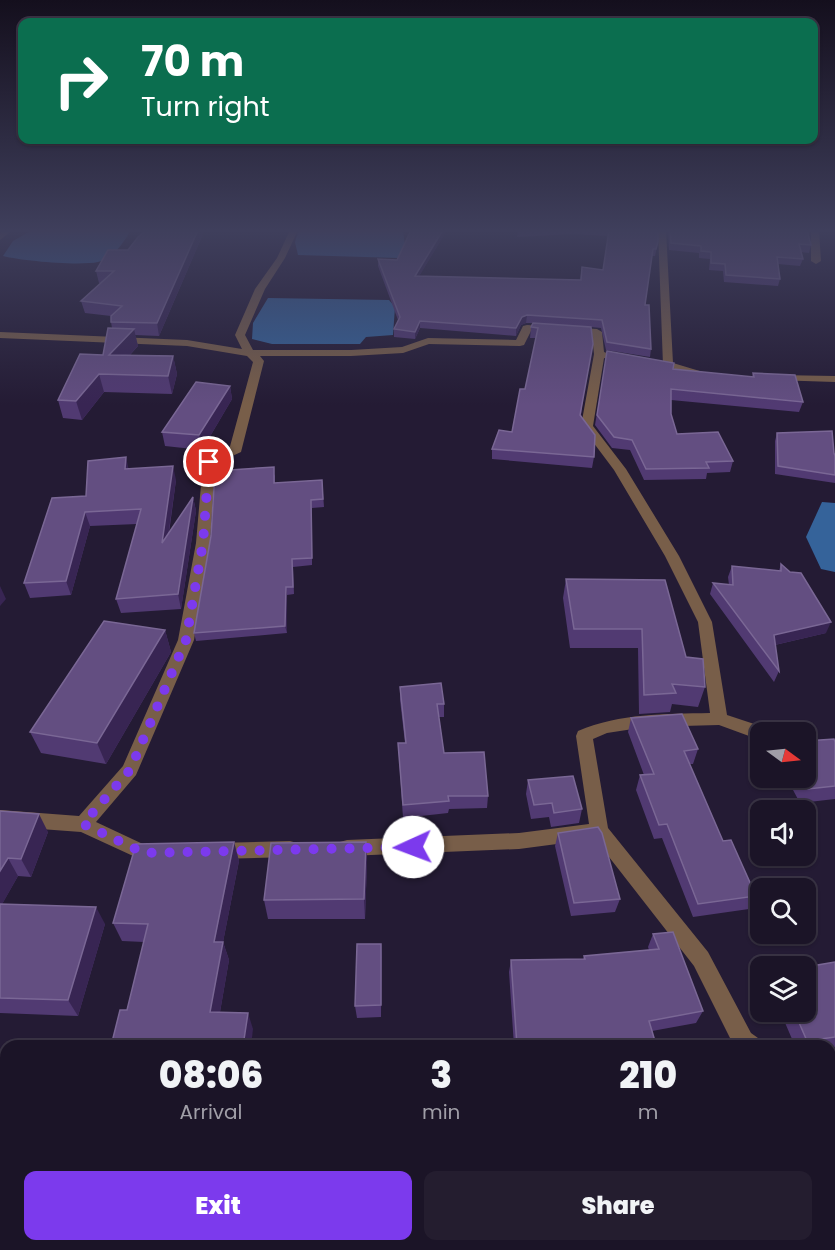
<!DOCTYPE html>
<html lang="en">
<head>
<meta charset="utf-8">
<style>
	:root { --surface:#1b1427; --page:#241d2f; --text:#f1f3f6; --muted:#a09ea7; --line:#393344; --accent:#7c3aed }
	body { margin:0; font-family:Poppins,sans-serif; background:var(--page); color:var(--text); height:100vh; display:flex; flex-direction:column; font-size:22px; white-space:nowrap }
	* { box-sizing:border-box; margin:0 }
	p { font-size:20px; color:var(--muted) }
	.icon { flex:none; width:33px; height:33px; fill:none; stroke:currentColor; stroke-width:2; stroke-linecap:round; stroke-linejoin:round }
	.map { position:relative; flex:1; overflow:hidden }
	.side { position:absolute; left:0px; top:1040px; width:836px; height:212px; display:flex; flex-direction:column; background:var(--surface); border-radius:18px 18px 0 0; box-shadow:0 2px 4px #0004,0 0 0 2px var(--line) }
	.side>* { flex:none }
	.top-card { position:absolute; left:18px; top:18px; width:800px; height:126px; border-radius:12px; box-shadow:0 2px 4px #0004,0 0 0 2px var(--line); background:#0b6e4f; color:#fff; overflow:hidden }
	.needle { width:39px; rotate:105deg }
	.controls { position:absolute; left:750px; top:722px; display:grid; gap:12px }
	.controls a { display:grid; place-items:center; width:66px; height:66px; border-radius:12px; background:var(--surface); box-shadow:0 2px 4px #0004,0 0 0 2px var(--line); font-size:30px }
	.pin { position:absolute; display:grid; place-items:center; width:51px; height:51px; color:#fff; margin:-26px; border:3px solid #fff; border-radius:50%; box-shadow:0 2px 6px #0007 }
	.me { position:absolute; width:66px; margin:-33px; rotate:268deg; stroke-linejoin:round; filter:drop-shadow(0 0 4px #0008) }
	.turn { display:flex; align-items:center; gap:21px; height:126px; padding:0 24px; font-size:27px }
	.turn .icon { width:78px; height:78px; stroke-width:2.5 }
	.turn b { display:block; font-size:42px; line-height:51px }
	.eta { display:flex; justify-content:space-evenly; align-items:center; height:102px; text-align:center }
	.eta b { font-size:36px; font-weight:800; line-height:42px }
	.button { display:flex; gap:12px; margin-top:auto; padding:12px 24px }
	.button a { flex:1; height:69px; border-radius:12px; background:var(--accent); color:#fff; font-size:24px; font-weight:800; line-height:69px; text-align:center }
	.button a+a { background:var(--page); color:var(--text) }
	.map>svg:first-child { display:block }
	.water { fill:#35639a }
	.lines { fill:none; stroke-linecap:round; stroke-linejoin:round }
	.minor { fill:#785e49; fill-rule:evenodd }
	.wall { fill:#513a72 }
	.shaded-wall { fill:#382553 }
	.building { fill:#634e81; stroke:#7a6795; stroke-width:1.5 }
	.route { stroke:#7c3aed; stroke-width:10; stroke-dasharray:0 18 }
</style>
</head>
<body>
<div class="map">
<svg width="835" height="1250" viewBox="0 0 835 1250">
	<rect width="100%" height="100%" fill="#241b34"/>
	<g class="water">
		<path d="M32,230H131C124,242 113,259 98,262C78,266 23,261 3,256L13,241Z"/>
		<path d="M299,230H400L403,231L405,245L398,258L298,255L295,242Z"/>
		<path d="M268,298L389,300L395,307L393,335L366,337L360,344H272L252,339L253,323Z"/>
		<path d="M822,502L835,503V572L821,569L806,537Z"/>
	</g>
	<g class="lines">
		<g class="minor">
			<path d="M4,230H13L0,240V233Z"/>
			<path d="M290,230H298L285,258L265,289L245,335L253,350H351L402,347L428,338L516,340L523,326L527,325L597,329L602,332L604,352L614,356L609,359L604,358L593,426L626,469L679,556L712,622L727,715L766,728L768,732H760V740L719,725L646,727L607,733L593,739L608,828L708,952L751,1033L758,1038L761,1046H734L694,966L595,839L519,849L347,856L340,854L338,848L340,842L347,840L519,833L589,824L576,736L578,731C621,713 664,714 710,713L698,622L665,556L614,470L581,426L594,354L592,335L531,331L524,345L520,346L429,344L403,353L351,356H260L264,361L241,452L215,464L210,543L194,640L136,775L96,822L145,845L159,847L161,853L159,859L144,861L81,832L0,826V810L79,816L123,766L178,640L196,543L203,462L229,450L253,362L247,356L187,346L0,338V332L187,340L242,349L235,335L255,289L277,258Z"/>
			<path d="M658,230H666L673,363L703,372V376H695L663,365Z"/>
			<path d="M811,230H819L821,261L816,264L811,261Z"/>
			<path d="M777,375L835,376V382L773,380L772,378Z"/>
			<path d="M290,841L297,843L299,849L297,855L290,857L215,859L208,857L206,851L208,845L215,843Z"/>
			<rect x="830" y="1072" width="5" height="22"/>
		</g>
	</g>
	<g class="wall">
		<path d="M411,230H447L419,276L580,280L582,267L603,270L608,236L573,234L517,237L518,230H658V242L655,256H652L645,305L651,349L650,357L606,350L601,328L591,327L581,415L594,457L592,468L492,459V449L512,432L525,389L536,338H530L531,327L533,323H526L521,325L516,336L420,328L415,339L394,337V329L398,320L378,266V259L397,260Z"/>
		<path d="M668,230H807L811,245L809,253L801,252L803,259L800,266L778,264L780,279L778,286L724,282L723,271L709,270L710,259L699,258V253L669,250Z"/>
		<path d="M203,234L159,336L135,335L138,346L130,355L173,356L177,374L172,394L104,392L82,420L63,418L58,400L103,355L112,328L111,322V316L85,313L81,301L101,283H99L96,271L128,250Z"/>
		<path d="M607,351L673,369L752,377L753,373L803,402L799,412L671,400V414L677,434L733,461L730,472L707,473L706,479L644,480L630,450L612,448L595,425Z"/>
		<path d="M230,386L232,399L202,450L165,446L162,432Z"/>
		<path d="M777,433L834,453L835,456V483L775,474V441Z"/>
		<path d="M129,469L176,480L169,533L193,497L196,511L181,609L121,613L116,599L137,524L90,526L71,595L30,598L24,583L86,496Z"/>
		<path d="M275,474V483L322,480L324,507L312,508V565L293,567L294,594L287,595V633L196,641L194,633Z"/>
		<path d="M781,564L826,633L775,645L779,671L774,682L710,594L713,583L729,585L728,577L732,566L779,571Z"/>
		<path d="M566,579L686,657L705,687L698,707L672,704L670,712L639,714L638,648H570L563,598Z"/>
		<path d="M165,630L171,652L106,764L41,753L30,732Z"/>
		<path d="M400,687L444,704V717H439L444,753L488,796L487,808L449,809L448,813L403,818L398,743H405L400,700Z"/>
		<path d="M631,718L698,749L693,764H689L723,841L756,896L749,909L693,917L662,838L654,839L636,790L640,775H644L628,732Z"/>
		<path d="M835,742V799L800,803L786,777H806Z"/>
		<path d="M528,780L582,809L579,823L551,827L549,817L531,819L526,794Z"/>
		<path d="M0,811L48,832L31,877L18,876L2,904L105,924L78,1016L0,1013Z"/>
		<path d="M558,833L620,899L615,912L571,916L555,846Z"/>
		<path d="M234,842L239,861L223,942L229,960L220,1012L253,1029L127,1010L144,942L122,941L113,923Z"/>
		<path d="M366,842L367,862L365,919H268L264,900Z"/>
		<path d="M653,934L703,1011L696,1023L652,1031L655,1041L653,1046H514L509,972L511,960L583,959L584,956L649,950L648,947Z"/>
		<path d="M381,944V1017L357,1018L355,1006Z"/>
		<path d="M835,962V1047L830,1048V1046H795L780,1011H806Z"/>
		<path d="M0,1052L6,1053V1120L0,1118Z"/>
		<path d="M750,1245H806L823,1250H750Z"/>
	</g>
	<g class="shaded-wall">
		<path d="M198,230H203V234L159,336L157,323Z"/>
		<path d="M443,230H447L415,283V276Z"/>
		<path d="M527,315L526,323L521,325L516,336V328L522,317Z"/>
		<path d="M420,321V328L415,339V332Z"/>
		<path d="M134,329L138,346L114,372L109,355Z"/>
		<path d="M173,356L177,374L172,394L168,376Z"/>
		<path d="M99,374L104,392L82,420L76,401Z"/>
		<path d="M230,386L232,399L202,450L199,435Z"/>
		<path d="M126,457L129,471L125,469Z"/>
		<path d="M173,466L176,480L165,558L162,543Z"/>
		<path d="M193,497L196,511L181,609L178,594Z"/>
		<path d="M311,500L312,508V565V558Z"/>
		<path d="M85,512L90,526L71,595L66,581Z"/>
		<path d="M0,586L6,599L0,606Z"/>
		<path d="M286,587L287,595V633L285,626Z"/>
		<path d="M831,622L826,633L770,646L774,635Z"/>
		<path d="M165,630L171,652L106,764L97,743Z"/>
		<path d="M39,814L48,832L31,877L21,859Z"/>
		<path d="M234,842L239,861L223,942L229,960L217,1029L210,1012L214,942Z"/>
		<path d="M366,842L367,862L365,919L364,899Z"/>
		<path d="M8,858L18,876L0,908V871Z"/>
		<path d="M96,907L105,924L78,1016L68,1000Z"/>
		<path d="M381,944L382,957L381,1017Z"/>
		<path d="M248,1013L253,1029L251,1046H243Z"/>
		<path d="M68,1245H84L83,1250H67Z"/>
	</g>
	<g class="building">
		<path d="M146,230H198L157,323L111,322V316L122,306L81,301L114,271H96L108,250H128L138,237Z"/>
		<path d="M411,230H443L415,276L581,280L582,267L603,270L609,230H658V242L656,249H653L645,305H649L651,349L607,342L602,320L527,315L522,317L516,328L420,321L415,332L394,329L400,317L378,259L397,260Z"/>
		<path d="M670,230H807L811,245L799,244L803,259L777,257L780,279L726,275L725,264L711,263V252L701,251V246L671,243Z"/>
		<path d="M533,323L591,327L593,344L580,415L595,435L594,457L492,449L499,430L512,432L520,389H525L538,328L531,327Z"/>
		<path d="M108,328L134,329L109,355L173,356L168,376L99,374L76,401L58,400L80,354L103,355Z"/>
		<path d="M607,351L674,363L673,369L754,377L753,373L795,375L803,402L671,389V414L677,434L718,432L733,461L706,462L709,468L646,469L632,440L614,437L597,415Z"/>
		<path d="M196,382L230,386L199,435L162,432Z"/>
		<path d="M832,431L834,453L835,456V475L778,466L777,433Z"/>
		<path d="M126,457L125,469L173,466L162,543L193,497L178,594L116,599L141,509L85,512L66,581L24,583L52,498L86,496L88,461Z"/>
		<path d="M274,467V483L322,480L323,499L311,500L312,558L292,559L293,587H286L285,626L194,633L211,536L215,471Z"/>
		<path d="M781,564L790,572L801,573L831,622L774,635L779,671L713,583L733,585L732,566L781,571Z"/>
		<path d="M566,579L665,580L686,657L703,659L705,687L672,684L676,693L644,695L642,629H574Z"/>
		<path d="M104,621L165,630L97,743L30,732Z"/>
		<path d="M441,683L444,704H437L444,753L484,752L488,796H448L449,801L403,805L398,743H406L400,687Z"/>
		<path d="M682,714L698,749L684,751L723,841L731,840L756,896L698,904L667,824L659,825L640,775L654,774L631,718Z"/>
		<path d="M834,739L835,742V786L808,789L801,777H806V741Z"/>
		<path d="M573,776L582,809L554,813L552,803L534,805L528,780Z"/>
		<path d="M0,811L39,814L21,859L8,858L0,871Z"/>
		<path d="M598,827L602,833L620,899L574,903L558,833Z"/>
		<path d="M234,842L214,942H223L210,1012L248,1013L243,1046H111L120,1010H127L148,924L113,923L136,844Z"/>
		<path d="M366,842L364,899L264,900L271,843Z"/>
		<path d="M0,904L96,907L68,1000L0,998Z"/>
		<path d="M673,932L703,1011L649,1021L655,1041L613,1046H517L511,960L585,959L584,956L659,949L653,934Z"/>
		<path d="M357,944H381V1005L355,1006Z"/>
		<path d="M835,962V1037L807,1041L794,1011H806V967Z"/>
		<path d="M0,1052L6,1053V1108L0,1106Z"/>
		<path d="M0,1198H6V1245H68L67,1250H0Z"/>
		<path d="M118,1245H264L287,1250H117Z"/>
		<path d="M763,1245H806L823,1250H763Z"/>
	</g>
	<linearGradient id="sky" x2="0" y2="1"><stop stop-color="#140f1d"/><stop offset="0.57" stop-color="#3f3f5c"/><stop offset="1" stop-color="#3f3f5c" stop-opacity="0"/></linearGradient>
	<rect width="835" height="405" fill="url(#sky)"/>
	<g class="lines">
		<path class="route" d="M209,462L203,543L186,640L130,770L83,824L144,853L413,847"/>
	</g>
</svg>
<div class="controls">
<a><svg class="needle" viewBox="-14 -14 28 28"><path d="M0-13l5 13h-10z" fill="#e53935"/><path d="M0 13l5-13h-10z" fill="#a09ea7"/></svg></a>
<a><svg class="icon" aria-label="sound" viewBox="0 0 24 24"><path d="M4 9h4l5-4v14l-5-4H4zM17 9q2 3 0 6"/></svg></a>
<a><svg class="icon" aria-label="search" viewBox="0 0 24 24"><circle cx="10" cy="10" r="6"/><path d="M15 15l6 6"/></svg></a>
<a><svg class="icon" aria-label="layers" viewBox="0 0 24 24"><path d="M12 4l9 5-9 5-9-5zM3 14l9 5 9-5"/></svg></a>
</div>
<div class="pin" style="left:209px;top:462px;background:#d93025"><svg class="icon" aria-label="arrive" viewBox="0 0 24 24"><path d="M6 21V4h12l-3 4 3 4H6"/></svg></div>
<svg class="me" style="left:413px;top:847px" viewBox="-20 -20 40 40"><circle r="19" fill="#fff"/><path d="M0-13L10 11 0 6-10 11z" fill="#7c3aed"/></svg>
<div class="top-card">
<div class="turn"><svg class="icon" aria-label="right" viewBox="0 0 24 24"><path d="M7 20v-9h11M14 6l5 5-5 5"/></svg><div><b>70 m</b>Turn right</div></div>
</div>
<section class="side">
<div class="eta">
<div><b>08:06</b><p>Arrival</p></div>
<div><b>3</b><p>min</p></div>
<div><b>210</b><p>m</p></div>
</div>
<div class="button"><a>Exit</a><a>Share</a></div>
</section>
</div>
</body>
</html>
